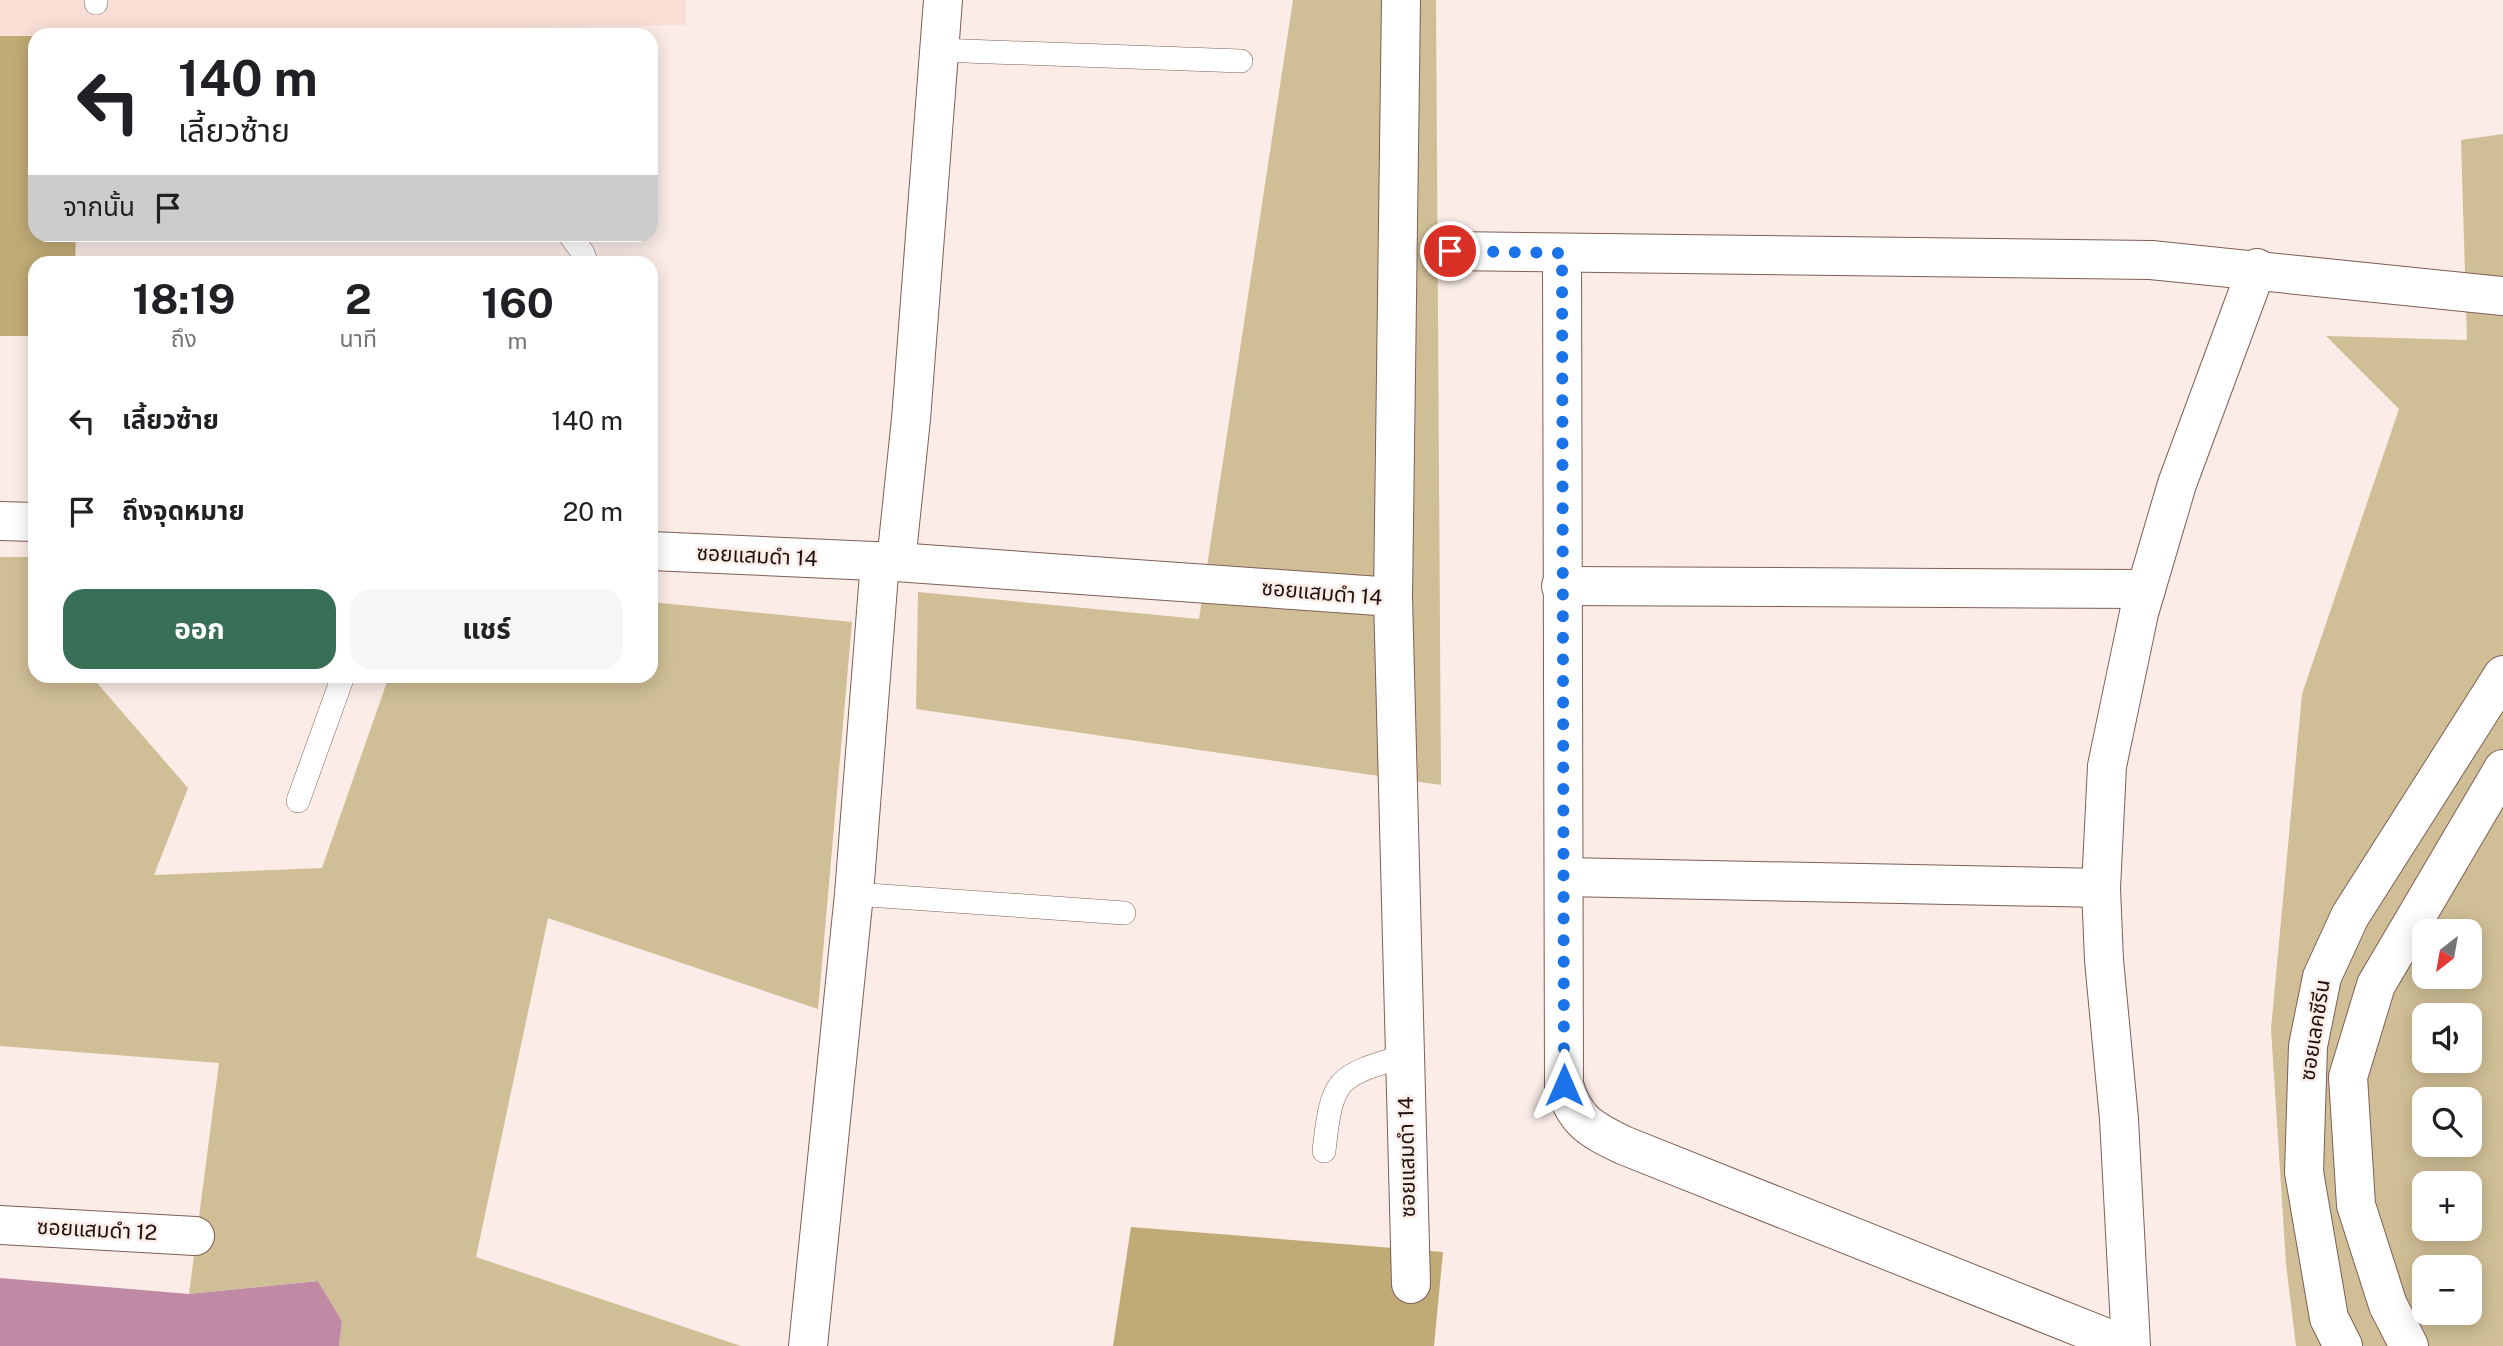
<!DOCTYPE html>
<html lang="th">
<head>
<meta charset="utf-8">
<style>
	:root { --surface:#fff; --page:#f6f6f6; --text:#202124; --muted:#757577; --accent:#376f57 }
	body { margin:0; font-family:"Public Sans","Noto Sans Thai",sans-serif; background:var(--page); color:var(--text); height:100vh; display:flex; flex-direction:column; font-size:26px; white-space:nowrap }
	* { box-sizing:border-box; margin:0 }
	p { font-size:23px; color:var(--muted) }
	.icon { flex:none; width:38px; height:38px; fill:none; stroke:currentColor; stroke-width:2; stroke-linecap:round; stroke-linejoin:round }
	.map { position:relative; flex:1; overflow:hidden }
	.side { position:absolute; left:28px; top:256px; width:630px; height:427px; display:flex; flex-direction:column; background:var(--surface); border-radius:21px; box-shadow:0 4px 18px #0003 }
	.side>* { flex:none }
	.banner { position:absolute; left:28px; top:28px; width:630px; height:214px; border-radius:21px; box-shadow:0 4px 18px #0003; background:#fff; color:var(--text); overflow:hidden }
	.needle { width:46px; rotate:211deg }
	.fabs { position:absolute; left:2412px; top:919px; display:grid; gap:14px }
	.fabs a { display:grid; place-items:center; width:70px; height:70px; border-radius:14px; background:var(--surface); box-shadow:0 4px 18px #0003; font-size:35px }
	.pin { position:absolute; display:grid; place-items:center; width:60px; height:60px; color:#fff; margin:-30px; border:4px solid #fff; border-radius:50%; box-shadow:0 2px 7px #0007 }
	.me { position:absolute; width:77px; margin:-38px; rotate:0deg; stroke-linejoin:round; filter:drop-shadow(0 0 5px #0008) }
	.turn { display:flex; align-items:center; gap:24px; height:147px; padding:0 35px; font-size:32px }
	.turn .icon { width:91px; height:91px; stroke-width:2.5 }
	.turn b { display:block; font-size:49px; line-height:60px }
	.then { display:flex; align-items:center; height:66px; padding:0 35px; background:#0003; gap:14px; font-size:26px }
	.eta { display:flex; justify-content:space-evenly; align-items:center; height:119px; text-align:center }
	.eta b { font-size:42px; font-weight:700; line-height:49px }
	.action { display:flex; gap:14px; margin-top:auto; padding:14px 35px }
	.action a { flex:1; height:80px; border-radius:21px; background:var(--accent); color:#fff; font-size:28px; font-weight:700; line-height:80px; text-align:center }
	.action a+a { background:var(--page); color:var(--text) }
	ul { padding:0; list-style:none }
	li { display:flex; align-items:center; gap:21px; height:91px; padding:0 35px }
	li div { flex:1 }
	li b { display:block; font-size:26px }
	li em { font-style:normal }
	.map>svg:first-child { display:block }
	.built { fill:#fadfd7 }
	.green { fill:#d0bf96; fill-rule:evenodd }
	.forest { fill:#c0ab76 }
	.water { fill:#c08aa5 }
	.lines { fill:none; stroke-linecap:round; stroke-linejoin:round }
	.lane-casing { stroke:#7e5f55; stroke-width:24 }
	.street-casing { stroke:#7e5f55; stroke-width:40 }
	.lane { stroke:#fff; stroke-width:23 }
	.street { stroke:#fff; stroke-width:38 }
	.route { stroke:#1a73e8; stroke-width:12; stroke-dasharray:0 21.6 }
	.labels { text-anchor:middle; stroke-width:5; stroke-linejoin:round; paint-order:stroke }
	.street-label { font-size:21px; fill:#1e120e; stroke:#fbece7 }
</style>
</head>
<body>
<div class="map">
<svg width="2503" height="1346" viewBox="0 0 2503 1346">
	<rect width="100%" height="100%" fill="#fbece7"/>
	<path class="built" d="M0,0H686V25L0,36Z"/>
	<g class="green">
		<path d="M1293,0H1436L1441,785L916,709L918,592L1199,619Z"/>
		<path d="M2503,134V1346H2296L2286,1264L2271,1029L2302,694L2399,409L2326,336L2467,340L2461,140ZM2424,931H2469V976H2424ZM2424,1015H2469V1060H2424ZM2424,1099H2469V1144H2424ZM2424,1183H2469V1228H2424ZM2424,1267H2469V1312H2424Z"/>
		<path d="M0,557H35V676H91L188,788L154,875L322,868L389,676H651V602L852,622L818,1009L548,918L476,1257L741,1346H339L342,1321L318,1281L189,1294L219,1063L0,1046Z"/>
	</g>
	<g class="forest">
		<path d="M0,36H35V234L76,235L75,262H35V336H0Z"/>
		<path d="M1131,1227L1443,1252L1434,1346H1113Z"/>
	</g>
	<path class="water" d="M0,1278L189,1294L318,1281L342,1321L339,1346H0Z"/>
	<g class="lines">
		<defs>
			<g id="lane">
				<path d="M96,0V3"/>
				<path d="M938,50L1241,61"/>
				<path d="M569,234L583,253L586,262"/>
				<path d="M298,801L343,676"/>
				<path d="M854,894L1124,913"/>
				<path d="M1324,1151C1332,1078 1336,1076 1405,1056"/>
			</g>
			<g id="street">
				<path d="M1450,251L2151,260L2503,296"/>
				<path d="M1562,253L1564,1085C1575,1121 1590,1129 1623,1145L2127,1346"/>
				<path d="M0,521L35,522"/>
				<path d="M651,551L896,562L1393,597L1411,1284"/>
				<path d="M896,562L911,419L943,0"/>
				<path d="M1561,586L2146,589"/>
				<path d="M1393,597L1401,0"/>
				<path d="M1565,877L2101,888"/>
				<path d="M0,1225L195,1236"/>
				<path d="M808,1346L854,894L880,561"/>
				<path d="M2131,1346L2119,1119L2104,960L2101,888L2107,766L2139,613L2177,484L2257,268"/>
				<path d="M2343,1346L2329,1318L2304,1172L2308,1046L2322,977L2350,916L2503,675"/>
				<path d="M2409,1346L2388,1305L2356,1205L2348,1077L2376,985L2503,769"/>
			</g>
		</defs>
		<use href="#lane" class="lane-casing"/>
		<use href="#street" class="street-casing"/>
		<use href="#lane" class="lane"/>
		<use href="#street" class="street"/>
	</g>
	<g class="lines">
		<path class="route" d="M1450,251L1562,253L1564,1085"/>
	</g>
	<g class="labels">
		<g class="street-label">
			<text transform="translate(757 556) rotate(3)" y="7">ซอยแสมดำ 14</text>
			<text transform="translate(1322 593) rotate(5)" y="7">ซอยแสมดำ 14</text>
			<text transform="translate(2315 1030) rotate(-81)" y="7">ซอยเลคซีรีน</text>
			<text transform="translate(1407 1157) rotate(-91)" y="7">ซอยแสมดำ 14</text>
			<text transform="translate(97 1230) rotate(3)" y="7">ซอยแสมดำ 12</text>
		</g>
	</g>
</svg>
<div class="fabs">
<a><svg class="needle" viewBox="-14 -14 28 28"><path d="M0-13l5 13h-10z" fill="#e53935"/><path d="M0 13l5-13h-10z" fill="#757577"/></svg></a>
<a><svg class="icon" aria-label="sound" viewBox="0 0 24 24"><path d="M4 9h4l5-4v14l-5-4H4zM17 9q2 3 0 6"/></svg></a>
<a><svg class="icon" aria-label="search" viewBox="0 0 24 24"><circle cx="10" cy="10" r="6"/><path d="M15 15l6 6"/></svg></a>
<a>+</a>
<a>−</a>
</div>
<div class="pin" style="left:1450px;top:251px;background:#d93025"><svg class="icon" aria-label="arrive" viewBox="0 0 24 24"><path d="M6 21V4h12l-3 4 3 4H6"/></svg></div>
<svg class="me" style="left:1564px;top:1085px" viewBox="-20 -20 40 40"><path d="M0-17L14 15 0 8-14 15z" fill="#1a73e8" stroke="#fff" stroke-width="4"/></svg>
<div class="banner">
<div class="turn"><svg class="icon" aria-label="left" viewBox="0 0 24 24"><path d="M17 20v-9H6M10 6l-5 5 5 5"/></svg><div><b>140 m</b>เลี้ยวซ้าย</div></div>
<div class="then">จากนั้น<svg class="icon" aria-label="arrive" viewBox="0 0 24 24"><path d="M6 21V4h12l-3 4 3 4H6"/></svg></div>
</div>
<section class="side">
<div class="eta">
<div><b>18:19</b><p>ถึง</p></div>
<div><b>2</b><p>นาที</p></div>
<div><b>160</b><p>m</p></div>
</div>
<ul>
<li><svg class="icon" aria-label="left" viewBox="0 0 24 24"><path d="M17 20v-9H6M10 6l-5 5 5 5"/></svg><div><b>เลี้ยวซ้าย</b></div><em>140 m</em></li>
<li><svg class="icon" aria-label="arrive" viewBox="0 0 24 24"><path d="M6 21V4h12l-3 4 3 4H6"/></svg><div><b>ถึงจุดหมาย</b></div><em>20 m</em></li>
</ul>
<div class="action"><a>ออก</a><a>แชร์</a></div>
</section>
</div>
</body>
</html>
